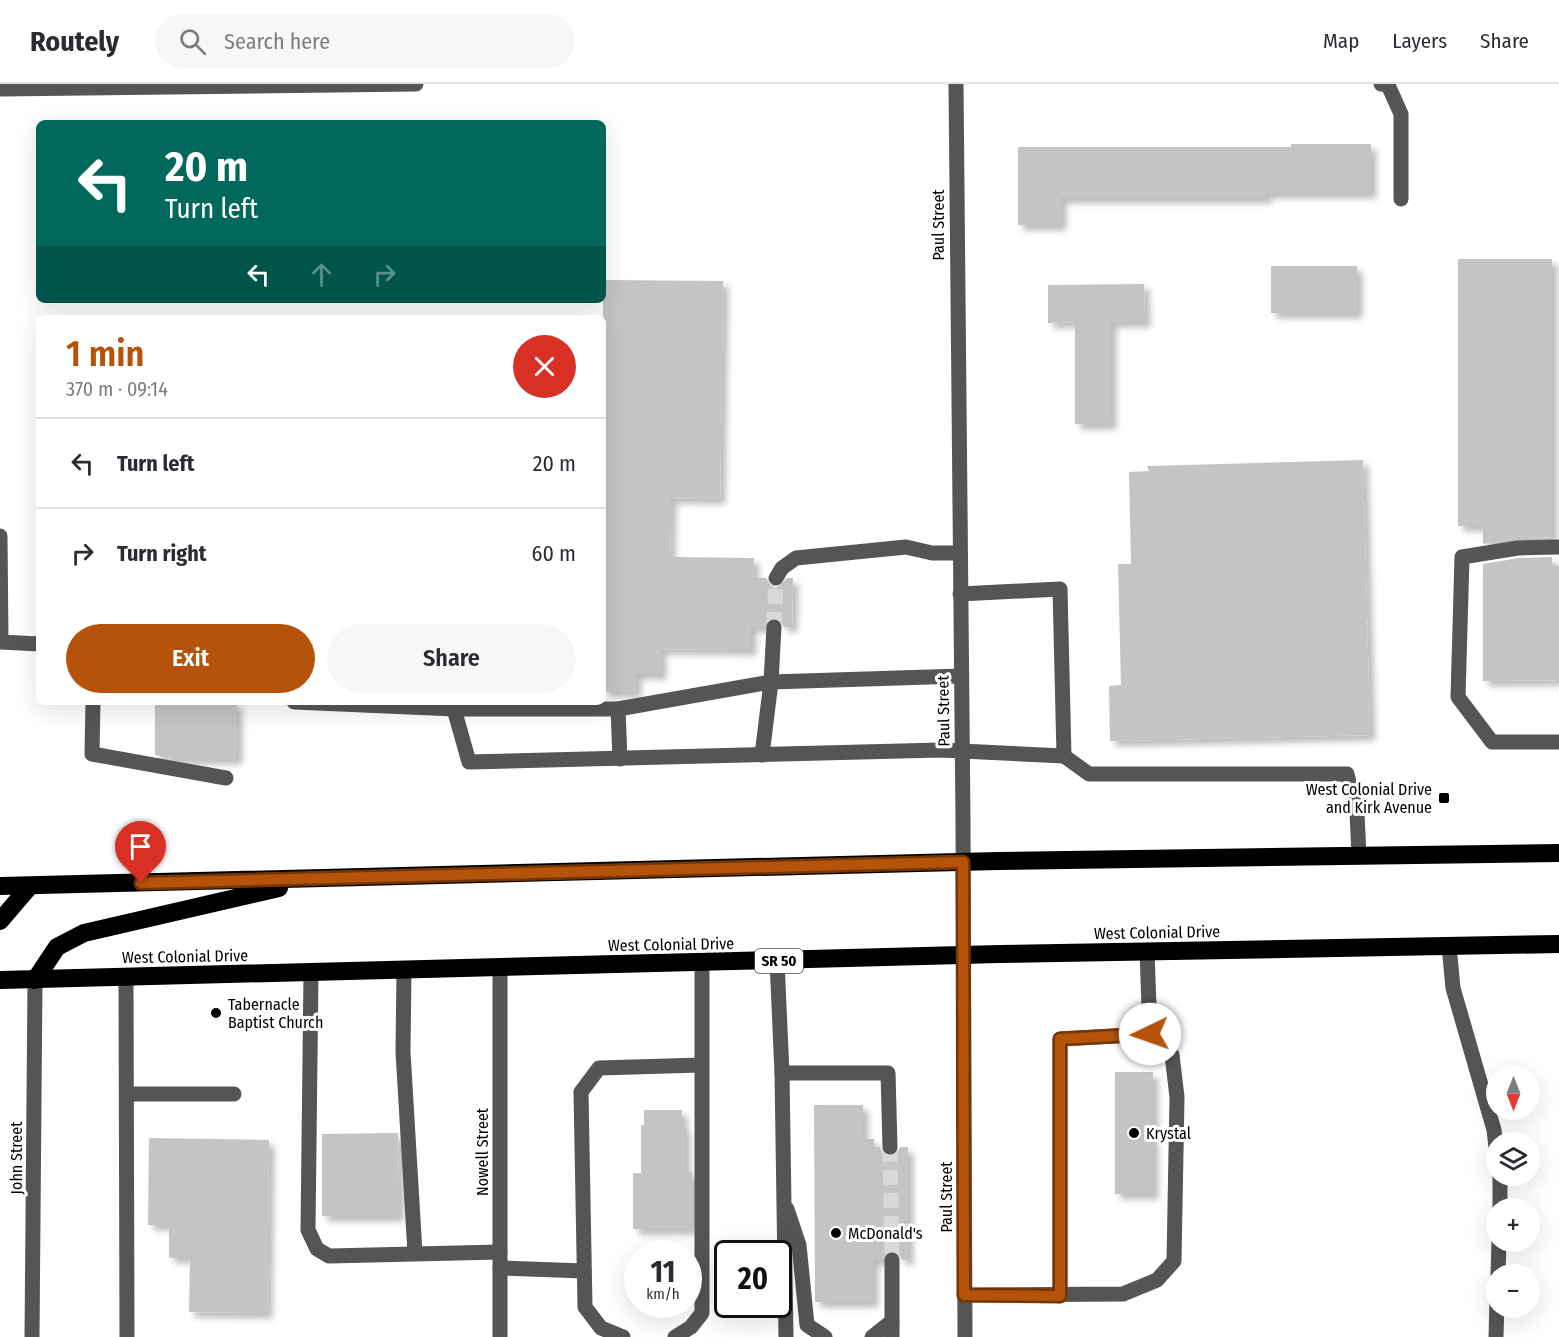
<!DOCTYPE html>
<html lang="en">
<head>
<meta charset="utf-8">
<style>
	:root { --surface:#fff; --page:#f7f7f7; --text:#2b2b33; --muted:#7c7c81; --line:#e1e1e2; --accent:#b45309 }
	body { margin:0; font-family:"Fira Sans Condensed",sans-serif; background:var(--page); color:var(--text); height:100vh; display:flex; flex-direction:column; font-size:22px; white-space:nowrap }
	* { box-sizing:border-box; margin:0 }
	p { font-size:20px; color:var(--muted) }
	.icon { flex:none; width:33px; height:33px; fill:none; stroke:currentColor; stroke-width:2; stroke-linecap:round; stroke-linejoin:round }
	.map { position:relative; flex:1; overflow:hidden }
	.panel { position:absolute; left:36px; top:231px; width:570px; height:390px; display:flex; flex-direction:column; background:var(--surface); border-radius:9px; box-shadow:0 6px 24px #0002 }
	.panel>* { flex:none }
	.banner { position:absolute; left:36px; top:36px; width:570px; height:183px; border-radius:9px; box-shadow:0 6px 24px #0002; background:#00695c; color:#fff; overflow:hidden }
	.needle { width:39px; rotate:180deg }
	.fabs { position:absolute; left:1486px; top:982px; display:grid; gap:12px }
	.fabs a { display:grid; place-items:center; width:54px; height:54px; border-radius:50%; background:var(--surface); box-shadow:0 6px 24px #0002; font-size:30px }
	.speed { position:absolute; left:624px; top:1156px; display:flex; gap:12px; font-size:30px; font-weight:700; text-align:center }
	.speed>* { display:grid; place-content:center; width:78px; height:78px; border-radius:50%; background:var(--surface); box-shadow:0 6px 24px #0002; line-height:1 }
	.speed small { font-size:15px; font-weight:400 }
	.speed .limit { border:3px solid #111; border-radius:9px; background:#fff; color:#111 }
	.pin { position:absolute; display:grid; place-items:center; width:51px; height:51px; color:#fff; margin:-62px -26px; border-radius:50% 50% 50% 0; rotate:-45deg; box-shadow:0 0 6px #0007 }
	.pin .icon { rotate:45deg }
	.me { position:absolute; width:66px; margin:-33px; rotate:267deg; stroke-linejoin:round; filter:drop-shadow(0 0 4px #0008) }
	.turn { display:flex; align-items:center; gap:21px; height:126px; padding:0 30px; font-size:27px }
	.turn .icon { width:78px; height:78px; stroke-width:2.5 }
	.turn b { display:block; font-size:42px; line-height:51px }
	.lanes { display:flex; align-items:center; height:57px; padding:0 30px; background:#0003; justify-content:center; gap:30px; direction:ltr }
	.lanes .off { opacity:.35 }
	.round { display:grid; place-items:center; flex:none; width:63px; height:63px; border-radius:32px; background:var(--page) }
	.summary { display:flex; align-items:center; justify-content:space-between; height:102px; padding:0 30px }
	h1 { font-size:36px; font-weight:600; line-height:45px; color:var(--accent) }
	.cta { display:flex; gap:12px; margin-top:auto; padding:12px 30px }
	.cta a { flex:1; height:69px; border-radius:36px; background:var(--accent); color:#fff; font-size:24px; font-weight:600; line-height:69px; text-align:center }
	.cta a+a { background:var(--page); color:var(--text) }
	ul { padding:0; list-style:none }
	li { display:flex; align-items:center; gap:18px; height:90px; padding:0 30px; border-top:2px solid var(--line) }
	li div { flex:1 }
	li b { display:block; font-size:22px }
	li em { font-style:normal }
	header { display:flex; align-items:center; gap:36px; box-sizing:border-box; height:84px; padding:0 30px; background:var(--surface); border-bottom:2px solid var(--line) }
	header strong { font-size:28px }
	nav { display:flex; gap:33px; margin-inline-start:auto; font-size:21px }
	.search { width:420px; height:54px; background:var(--page); display:flex; align-items:center; gap:15px; box-sizing:border-box; padding:0 21px; border-radius:33px; color:var(--muted); font-size:22px }
	.map>svg:first-child { display:block }
	.building { fill:#c4c4c4; filter:url(#shadow) }
	.lines { fill:none; stroke-linecap:round; stroke-linejoin:round }
	.minor-tunnel { stroke:#d9d9d9; stroke-width:15; stroke-dasharray:15 8; stroke-linecap:butt }
	.minor { stroke:#555; stroke-width:15 }
	.highway { stroke:#000; stroke-width:18 }
	.route-casing { stroke:#753606; stroke-width:15 }
	.route { stroke:#b45309; stroke-width:10 }
	.poi-dot { fill:#000; stroke:#fff; stroke-width:2 }
	.labels { text-anchor:middle; stroke-width:6; stroke-linejoin:round; paint-order:stroke }
	.shield { fill:#fff; stroke:#4c4c4c; stroke-width:1.5 }
	.shield-label { font-size:15px; font-weight:bold; fill:#000 }
	.street-label { font-size:16px; fill:#000; stroke:#fff }
	.poi-label { font-size:16px; fill:#000; stroke:#fff; text-anchor:start }
</style>
</head>
<body>
<header>
<strong>Routely</strong>
<div class="search"><svg class="icon" aria-label="search" viewBox="0 0 24 24"><circle cx="10" cy="10" r="6"/><path d="M15 15l6 6"/></svg>Search here</div>
<nav><a>Map</a><a>Layers</a><a>Share</a></nav>
</header>
<div class="map">
<svg width="1559" height="1253" viewBox="0 0 1559 1253">
	<defs>
		<filter id="shadow"><feDropShadow dx="5.5" dy="5.5" stdDeviation="3" flood-color="#0004"/></filter>
	</defs>
	<rect width="100%" height="100%" fill="#fff"/>
	<g class="building">
		<path d="M1291,60H1371V109H1266V114H1061V141H1018V63H1291Z"/>
		<path d="M1458,175H1552V453L1517,454L1483,460V442H1458Z"/>
		<rect x="1271" y="182" width="86" height="47"/>
		<path d="M603,196L723,197L720,415L671,414L670,473L754,474L753,494H766L771,502L776,504L787,494H793L792,543H784L780,535L774,533L766,537L764,543H751V566L661,565V590H636V608H603Z"/>
		<path d="M1144,200L1145,238H1111V340H1075V238L1048,239V201Z"/>
		<path d="M1363,376L1370,651L1110,657L1109,602L1121,601L1118,480H1131L1129,388L1149,387L1147,382Z"/>
		<path d="M1552,473V482H1559V596L1483,597V480L1519,474Z"/>
		<path d="M155,618H237V675H173L155,671Z"/>
		<rect x="1115" y="988" width="38" height="122"/>
		<path d="M814,1021H863V1055H874V1063H880L882,1069L890,1073L896,1071L900,1063H908V1176H902L900,1171L893,1166L887,1168L882,1176H873V1218H815Z"/>
		<path d="M644,1026H682V1043L685,1042V1088H692V1145H633V1089H641V1041H644Z"/>
		<path d="M398,1049L399,1132H322V1050Z"/>
		<path d="M149,1054L269,1056L267,1229L189,1228L190,1174H169V1141H148Z"/>
	</g>
	<g class="lines">
		<g class="minor-tunnel">
			<path d="M774,543L776,494"/>
			<path d="M890,1063L892,1176"/>
		</g>
		<g class="minor">
			<path d="M956,0L963,737L965,1253"/>
			<path d="M1381,0L1388,1L1401,30V115"/>
			<path d="M0,5L416,0"/>
			<path d="M0,452L1,558L39,560"/>
			<path d="M1559,463L1518,464L1462,473L1458,613L1492,658H1559"/>
			<path d="M776,494L782,484L796,474L906,463L932,469H959"/>
			<path d="M960,510L1060,505L1064,672L1089,690H1347L1357,729L1359,772"/>
			<path d="M93,618L92,670L226,694"/>
			<path d="M294,618L455,625H618L771,598L961,592"/>
			<path d="M452,618L469,678L941,666L1064,672"/>
			<path d="M618,625L620,675"/>
			<path d="M762,671L771,598L774,543"/>
			<path d="M1449,862L1453,904L1494,1046L1497,1071"/>
			<path d="M777,877L782,989L786,1253"/>
			<path d="M404,886L403,968L415,1169"/>
			<path d="M311,888L308,1146L317,1165L329,1172L500,1168"/>
			<path d="M126,893L127,1253"/>
			<path d="M782,989H888L890,1063"/>
			<path d="M127,1010H234"/>
			<path d="M1500,1092V1125"/>
			<path d="M787,1125L799,1161L807,1241L825,1253"/>
			<path d="M892,1176V1253"/>
			<path d="M500,1184L584,1187"/>
			<path d="M1498,1191L1499,1158"/>
			<path d="M964,1211L1123,1210L1157,1196L1174,1177L1177,1013L1172,971L1150,950L1147,867"/>
			<path d="M1060,1212V955L1150,950"/>
			<path d="M32,1253L35,896"/>
			<path d="M500,1253V883"/>
			<path d="M623,1253L601,1244L585,1223L581,1008L599,984L701,981"/>
			<path d="M675,1253L691,1243L702,1229V879"/>
			<path d="M872,1253L892,1237"/>
			<path d="M1496,1253L1497,1216"/>
		</g>
		<g class="highway">
			<path d="M0,802L998,777L1559,769"/>
			<path d="M0,837L30,802"/>
			<path d="M0,896L1000,870L1559,860"/>
			<path d="M35,896L57,863L84,849L279,804"/>
		</g>
	</g>
	<g class="lines">
		<defs>
			<path id="route" d="M141,799L963,778L964,1211L1060,1212V955L1150,950"/>
		</defs>
		<use href="#route" class="route-casing"/>
		<use href="#route" class="route"/>
	</g>
	<g class="poi-dot">
		<rect x="1438" y="708" width="12" height="12" rx="3"/>
		<circle cx="216" cy="929" r="6"/>
		<circle cx="1134" cy="1049" r="6"/>
		<circle cx="836" cy="1149" r="6"/>
	</g>
	<g class="labels">
		<rect class="shield" x="755" y="865" width="48" height="24" rx="4.5"/>
		<g class="shield-label">
			<text x="779" y="882">SR 50</text>
		</g>
		<g class="street-label">
			<text transform="translate(938 141) rotate(-90)" y="6">Paul Street</text>
			<text transform="translate(943 627) rotate(-91)" y="6">Paul Street</text>
			<text transform="translate(1157 848) rotate(-1)" y="6">West Colonial Drive</text>
			<text transform="translate(671 860) rotate(-1)" y="6">West Colonial Drive</text>
			<text transform="translate(185 872) rotate(-1)" y="6">West Colonial Drive</text>
			<text transform="translate(482 1068) rotate(-90)" y="6">Nowell Street</text>
			<text transform="translate(16 1074) rotate(-90)" y="6">John Street</text>
			<text transform="translate(946 1113) rotate(-90)" y="6">Paul Street</text>
		</g>
		<g class="poi-label">
			<text x="1432" y="711" text-anchor="end">West Colonial Drive<tspan x="1432" dy="18">and Kirk Avenue</tspan></text>
			<text x="228" y="926">Tabernacle<tspan x="228" dy="18">Baptist Church</tspan></text>
			<text x="1146" y="1055">Krystal</text>
			<text x="848" y="1155">McDonald's</text>
		</g>
	</g>
</svg>
<div class="fabs">
<a><svg class="needle" viewBox="-14 -14 28 28"><path d="M0-13l5 13h-10z" fill="#e53935"/><path d="M0 13l5-13h-10z" fill="#7c7c81"/></svg></a>
<a><svg class="icon" aria-label="layers" viewBox="0 0 24 24"><path d="M12 4l9 5-9 5-9-5zM3 14l9 5 9-5"/></svg></a>
<a>+</a>
<a>−</a>
</div>
<div class="speed"><div>11<small>km/h</small></div><div class="limit">20</div></div>
<div class="pin" style="left:141px;top:799px;background:#d93025"><svg class="icon" aria-label="arrive" viewBox="0 0 24 24"><path d="M6 21V4h12l-3 4 3 4H6"/></svg></div>
<svg class="me" style="left:1150px;top:950px" viewBox="-20 -20 40 40"><circle r="19" fill="#fff"/><path d="M0-13L10 11 0 6-10 11z" fill="#b45309"/></svg>
<div class="banner">
<div class="turn"><svg class="icon" aria-label="left" viewBox="0 0 24 24"><path d="M17 20v-9H6M10 6l-5 5 5 5"/></svg><div><b>20 m</b>Turn left</div></div>
<div class="lanes"><svg class="icon" aria-label="left" viewBox="0 0 24 24"><path d="M17 20v-9H6M10 6l-5 5 5 5"/></svg><svg class="icon off" aria-label="ahead" viewBox="0 0 24 24"><path d="M12 20V5M6 11l6-6 6 6"/></svg><svg class="icon off" aria-label="right" viewBox="0 0 24 24"><path d="M7 20v-9h11M14 6l5 5-5 5"/></svg></div>
</div>
<section class="panel">
<div class="summary"><div><h1>1 min</h1><p>370 m · 09:14</p></div><a class="round" style="background:#d93025;color:#fff"><svg class="icon" aria-label="close" viewBox="0 0 24 24"><path d="M6 6l12 12M18 6L6 18"/></svg></a></div>
<ul>
<li><svg class="icon" aria-label="left" viewBox="0 0 24 24"><path d="M17 20v-9H6M10 6l-5 5 5 5"/></svg><div><b>Turn left</b></div><em>20 m</em></li>
<li><svg class="icon" aria-label="right" viewBox="0 0 24 24"><path d="M7 20v-9h11M14 6l5 5-5 5"/></svg><div><b>Turn right</b></div><em>60 m</em></li>
</ul>
<div class="cta"><a>Exit</a><a>Share</a></div>
</section>
</div>
</body>
</html>
